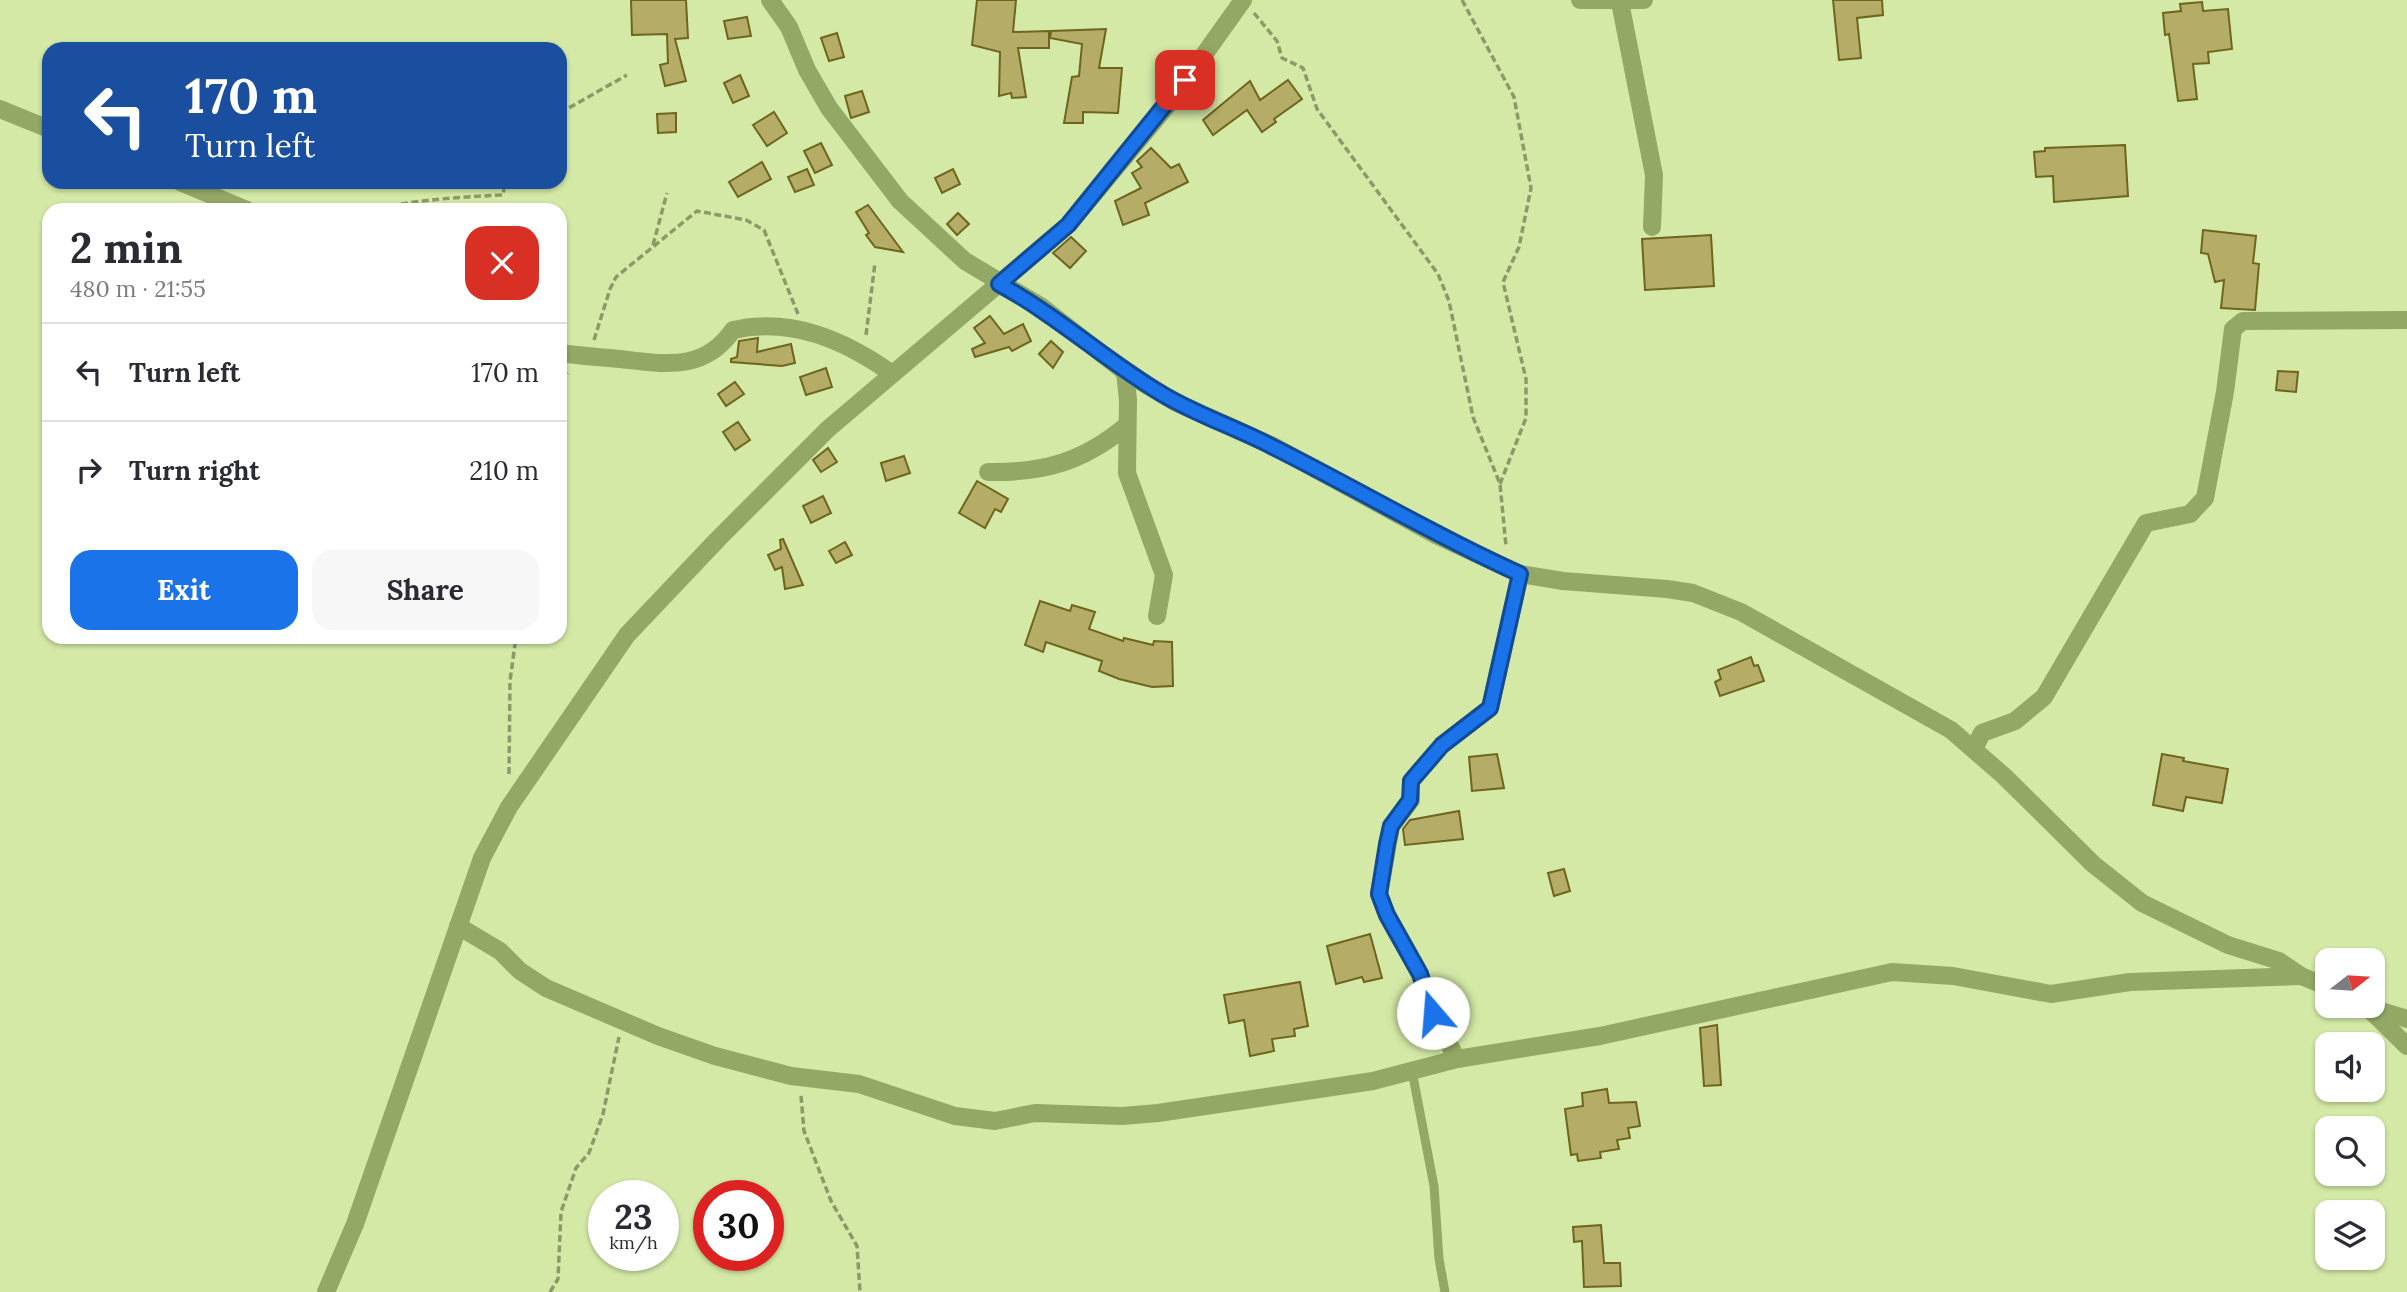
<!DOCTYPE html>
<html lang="en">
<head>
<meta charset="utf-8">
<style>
	:root { --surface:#fff; --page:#f7f7f7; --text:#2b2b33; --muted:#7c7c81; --line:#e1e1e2; --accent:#1a73e8 }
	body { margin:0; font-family:Lora,serif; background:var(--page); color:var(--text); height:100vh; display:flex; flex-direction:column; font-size:26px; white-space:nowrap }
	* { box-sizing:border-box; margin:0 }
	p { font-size:23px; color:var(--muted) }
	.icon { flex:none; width:38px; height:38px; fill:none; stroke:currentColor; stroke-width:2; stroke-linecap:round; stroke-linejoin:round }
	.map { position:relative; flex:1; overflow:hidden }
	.side { position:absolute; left:42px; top:203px; width:525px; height:441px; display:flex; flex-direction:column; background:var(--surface); border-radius:21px; box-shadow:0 2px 5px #0004 }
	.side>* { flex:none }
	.guide { position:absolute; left:42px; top:42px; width:525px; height:147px; border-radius:21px; box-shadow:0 2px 5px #0004; background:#1a4fa0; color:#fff; overflow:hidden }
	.needle { width:46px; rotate:73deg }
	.fabs { position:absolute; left:2315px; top:948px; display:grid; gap:14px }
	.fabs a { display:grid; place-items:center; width:70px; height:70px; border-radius:14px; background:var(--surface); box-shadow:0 2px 5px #0004; font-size:35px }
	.speed { position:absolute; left:588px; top:1180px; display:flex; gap:14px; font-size:35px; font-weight:700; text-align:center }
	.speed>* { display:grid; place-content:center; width:91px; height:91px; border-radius:50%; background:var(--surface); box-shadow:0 2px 5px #0004; line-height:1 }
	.speed small { font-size:18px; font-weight:400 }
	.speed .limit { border:10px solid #d22; background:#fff; color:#111 }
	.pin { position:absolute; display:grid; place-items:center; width:60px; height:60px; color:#fff; margin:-30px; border-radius:14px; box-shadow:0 4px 10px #0006 }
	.me { position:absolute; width:77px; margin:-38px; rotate:342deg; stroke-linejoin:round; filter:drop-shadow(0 0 5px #0008) }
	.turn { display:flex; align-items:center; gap:24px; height:147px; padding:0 28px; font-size:32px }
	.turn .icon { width:91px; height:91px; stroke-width:2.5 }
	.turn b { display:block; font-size:49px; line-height:60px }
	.round { display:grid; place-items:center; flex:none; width:74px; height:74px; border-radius:21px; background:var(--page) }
	.summary { display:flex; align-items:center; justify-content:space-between; height:119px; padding:0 28px }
	h1 { font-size:42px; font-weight:700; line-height:52px }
	.action { display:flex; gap:14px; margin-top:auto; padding:14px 28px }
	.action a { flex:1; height:80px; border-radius:21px; background:var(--accent); color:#fff; font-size:28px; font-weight:700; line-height:80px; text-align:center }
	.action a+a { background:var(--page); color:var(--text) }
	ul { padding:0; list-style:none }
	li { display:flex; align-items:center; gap:21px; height:98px; padding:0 28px; border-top:2px solid var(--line) }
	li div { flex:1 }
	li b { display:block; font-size:26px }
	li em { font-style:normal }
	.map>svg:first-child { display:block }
	.building { fill:#b4ac67; stroke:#6e651e; stroke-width:2 }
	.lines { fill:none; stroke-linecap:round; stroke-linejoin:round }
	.path { stroke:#8b9a67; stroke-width:3.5; stroke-dasharray:7 3.5; stroke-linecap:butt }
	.service { stroke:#94a866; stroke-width:9 }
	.minor { stroke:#94a866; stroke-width:18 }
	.route-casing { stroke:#114b97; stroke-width:18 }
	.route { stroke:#1a73e8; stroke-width:12 }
</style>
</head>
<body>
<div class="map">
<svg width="2407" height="1292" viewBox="0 0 2407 1292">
	<rect width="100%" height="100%" fill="#d4e9a6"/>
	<g class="building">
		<path d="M631,0H686L688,38L675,39L686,81L665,86L660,65L668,63L667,34L632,35Z"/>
		<path d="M977,0H1016L1013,32L1049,31V48H1018L1026,97L1012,98L1011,93L999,96L1000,52L972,45Z"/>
		<path d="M1833,0H1882L1883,15L1857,18L1861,58L1839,60Z"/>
		<path d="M2202,2L2203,11L2228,9L2232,49L2208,52L2209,63L2193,64L2197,99L2178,101L2169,34L2165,35L2163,13L2181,11L2180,4Z"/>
		<path d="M747,17L751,36L728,39L724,21Z"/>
		<path d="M1106,29L1099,68H1122L1118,113L1083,112V123H1064L1072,77L1079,76L1082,44L1050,38L1051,31Z"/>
		<path d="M837,33L844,57L829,61L821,38Z"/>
		<path d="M740,75L749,96L733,103L724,83Z"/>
		<path d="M1288,80L1302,99L1274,119L1276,122L1262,132L1247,110L1213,135L1203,120L1250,81L1260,100Z"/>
		<path d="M862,91L869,112L851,118L845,96Z"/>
		<path d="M774,112L787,133L767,146L753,125Z"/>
		<path d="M676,113V132L658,133L657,114Z"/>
		<path d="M821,143L832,165L815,173L804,151Z"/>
		<path d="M2125,145L2128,196L2054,202L2053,176L2036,177L2034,152L2045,151V148Z"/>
		<path d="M1151,148L1171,168L1179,164L1188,182L1145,203L1149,215L1123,225L1115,201L1141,188L1132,173L1142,167L1137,161Z"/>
		<path d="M762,162L771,179L738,197L729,182Z"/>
		<path d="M807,169L814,185L795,192L788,177Z"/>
		<path d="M953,169L960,184L942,193L935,178Z"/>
		<path d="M868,205L874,213L903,252L875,247L866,235L869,233L856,212Z"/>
		<path d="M958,213L969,224L957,235L947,224Z"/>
		<path d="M2203,230L2256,236L2253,263L2259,264L2255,310L2221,308L2224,280L2215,282L2208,254L2201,253Z"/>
		<path d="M1711,235L1714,286L1645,290L1642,239Z"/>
		<path d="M1071,237L1086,251L1070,268L1053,253Z"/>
		<path d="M990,316L1004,334L1023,324L1031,341L1012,351L1009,347L975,357L972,349L985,343L974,328Z"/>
		<path d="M758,338L757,352L791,344L795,363L782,366L731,362V359L737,357L739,341Z"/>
		<path d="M1051,341L1063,352L1053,368L1039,354Z"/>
		<path d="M826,368L832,387L806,395L800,377Z"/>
		<path d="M2278,371L2298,372L2296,392L2276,390Z"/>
		<path d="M735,382L744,394L726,406L718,394Z"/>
		<path d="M738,422L750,440L735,450L723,432Z"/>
		<path d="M828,448L837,462L821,472L813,460Z"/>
		<path d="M904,456L910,473L886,481L881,463Z"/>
		<path d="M977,481L1008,499L1001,512L995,509L985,528L959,513Z"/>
		<path d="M823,496L831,513L811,523L803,506Z"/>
		<path d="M783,539L803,585L785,589L782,567L775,570L768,555L781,549L780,540Z"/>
		<path d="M845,542L852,555L836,563L829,551Z"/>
		<path d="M1040,601L1070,611L1072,605L1095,612L1089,629L1123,641L1124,638L1153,645L1154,641L1172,642L1173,686L1152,687L1119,679L1099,671L1102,661L1046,642L1043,652L1025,645Z"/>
		<path d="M1751,657L1754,666L1758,665L1764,681L1720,696L1715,682L1721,679L1718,670Z"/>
		<path d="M1497,754L1504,788L1472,791L1469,757Z"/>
		<path d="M2162,754L2184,758L2183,761L2228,769L2222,803L2186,797L2183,811L2153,805Z"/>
		<path d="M1459,811L1463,839L1405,845L1403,829L1410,820Z"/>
		<path d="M1564,869L1570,891L1554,896L1548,873Z"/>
		<path d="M1370,934L1382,978L1364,982L1362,977L1336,984L1327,946Z"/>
		<path d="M1300,982L1308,1026L1294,1029L1295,1036L1272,1039L1274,1051L1250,1056L1244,1020L1229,1023L1224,995Z"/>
		<path d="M1717,1025L1721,1085L1704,1086L1700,1028Z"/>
		<path d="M1607,1089L1609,1103L1636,1102L1640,1126L1628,1128L1630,1138L1617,1140L1619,1149L1600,1152L1601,1158L1578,1161L1577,1154L1571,1155L1565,1109L1583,1106L1582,1093Z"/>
		<path d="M1601,1225L1604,1263H1620L1621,1286L1584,1287L1582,1241L1574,1242L1573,1227Z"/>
	</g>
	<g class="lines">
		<g class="path">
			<path d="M1462,0L1514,97L1531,188L1519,247L1503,282L1526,379V418L1500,484"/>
			<path d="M1254,13L1277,41L1282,58L1303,68L1317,109L1438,274L1449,301L1473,417L1500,484L1506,546"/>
			<path d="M560,113L627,75"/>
			<path d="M370,210C414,200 458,197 503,195L505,182"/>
			<path d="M653,245L667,193"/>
			<path d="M866,335L875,263"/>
			<path d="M594,340L610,289L616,277L697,211L746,220L764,230L798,314"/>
			<path d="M560,381L568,373"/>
			<path d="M509,774L510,681L516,637"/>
			<path d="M801,1096L804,1131L831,1201L857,1246L860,1292"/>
			<path d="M550,1292L558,1279L561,1212L576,1168L589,1153L603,1114L619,1037"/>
		</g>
		<path class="service" d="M1412,1071L1434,1186L1439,1259L1445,1292"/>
		<g class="minor">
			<path d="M770,0L789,27L807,70L829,108L900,201L965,261L1042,307L1125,372L1175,402L1273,446L1436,535L1520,574L1563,581L1667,589L1693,593L1741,612L1951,730L2004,776L2093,864L2142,903L2228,945L2279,961L2301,976L2328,987"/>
			<path d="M1580,0H1644"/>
			<path d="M1620,2L1654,175L1652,227"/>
			<path d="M0,109L49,129"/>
			<path d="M180,182L247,210"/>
			<path d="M560,353C580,356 600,357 620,359C665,364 704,372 733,330C792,317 844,340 891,373"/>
			<path d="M1125,372L1128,400L1127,473L1164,575L1157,616"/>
			<path d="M988,472C1043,473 1083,462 1126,426"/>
			<path d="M1974,749L1982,733L2015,721L2044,697L2146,523L2190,514L2205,498L2225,392L2233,329L2243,321L2407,320"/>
			<path d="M458,926L500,951L520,971L546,988L658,1036L715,1056L791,1076L859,1084L955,1116L995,1121L1035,1113L1122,1116L1158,1113L1373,1081L1457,1059L1600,1036L1892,972L1953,976L2051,994L2130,982L2301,976"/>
			<path d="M2366,1006L2407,1046"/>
			<path d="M2371,1008L2407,1019"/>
			<path d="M1457,1059L1432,1013L1420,974L1387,915L1379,894L1391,826L1411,800V781L1442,745L1490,708L1520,574"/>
			<path d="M326,1292L355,1224L482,858L509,807L627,635L718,539L828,429L1068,225L1171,101L1243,0"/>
		</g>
	</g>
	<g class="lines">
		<defs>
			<path id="route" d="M1185,80L1068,225L999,284C1059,317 1105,360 1162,394C1197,415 1237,428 1273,447C1356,488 1435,536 1520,574L1490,708L1442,745L1411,781L1410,800L1391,826L1387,844L1379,894L1387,915L1420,974L1433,1013"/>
		</defs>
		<use href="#route" class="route-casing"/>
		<use href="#route" class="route"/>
	</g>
</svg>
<div class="fabs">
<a><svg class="needle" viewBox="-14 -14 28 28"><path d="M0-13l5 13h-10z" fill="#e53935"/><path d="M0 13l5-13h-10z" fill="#7c7c81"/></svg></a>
<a><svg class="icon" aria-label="sound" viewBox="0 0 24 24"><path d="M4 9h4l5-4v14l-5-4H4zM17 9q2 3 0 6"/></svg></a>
<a><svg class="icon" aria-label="search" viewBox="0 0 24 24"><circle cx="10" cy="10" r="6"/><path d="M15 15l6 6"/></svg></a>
<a><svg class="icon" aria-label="layers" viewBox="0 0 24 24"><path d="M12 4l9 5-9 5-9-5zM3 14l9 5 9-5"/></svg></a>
</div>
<div class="speed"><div>23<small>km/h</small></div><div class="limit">30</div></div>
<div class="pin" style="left:1185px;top:80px;background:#d93025"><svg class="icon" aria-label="arrive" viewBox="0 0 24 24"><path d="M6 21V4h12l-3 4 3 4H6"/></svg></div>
<svg class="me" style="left:1433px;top:1013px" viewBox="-20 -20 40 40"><circle r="19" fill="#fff"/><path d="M0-13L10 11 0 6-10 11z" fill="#1a73e8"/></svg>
<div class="guide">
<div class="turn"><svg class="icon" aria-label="left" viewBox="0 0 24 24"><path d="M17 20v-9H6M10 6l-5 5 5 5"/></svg><div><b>170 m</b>Turn left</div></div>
</div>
<section class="side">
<div class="summary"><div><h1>2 min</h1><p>480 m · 21:55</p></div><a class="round" style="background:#d93025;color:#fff"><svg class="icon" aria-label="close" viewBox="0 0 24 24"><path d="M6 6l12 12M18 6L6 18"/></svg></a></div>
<ul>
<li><svg class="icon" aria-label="left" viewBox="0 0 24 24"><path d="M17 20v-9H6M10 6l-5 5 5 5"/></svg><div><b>Turn left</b></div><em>170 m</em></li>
<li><svg class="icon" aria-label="right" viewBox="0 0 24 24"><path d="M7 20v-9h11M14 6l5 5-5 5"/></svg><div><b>Turn right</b></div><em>210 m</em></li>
</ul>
<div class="action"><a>Exit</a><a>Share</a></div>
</section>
</div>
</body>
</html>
